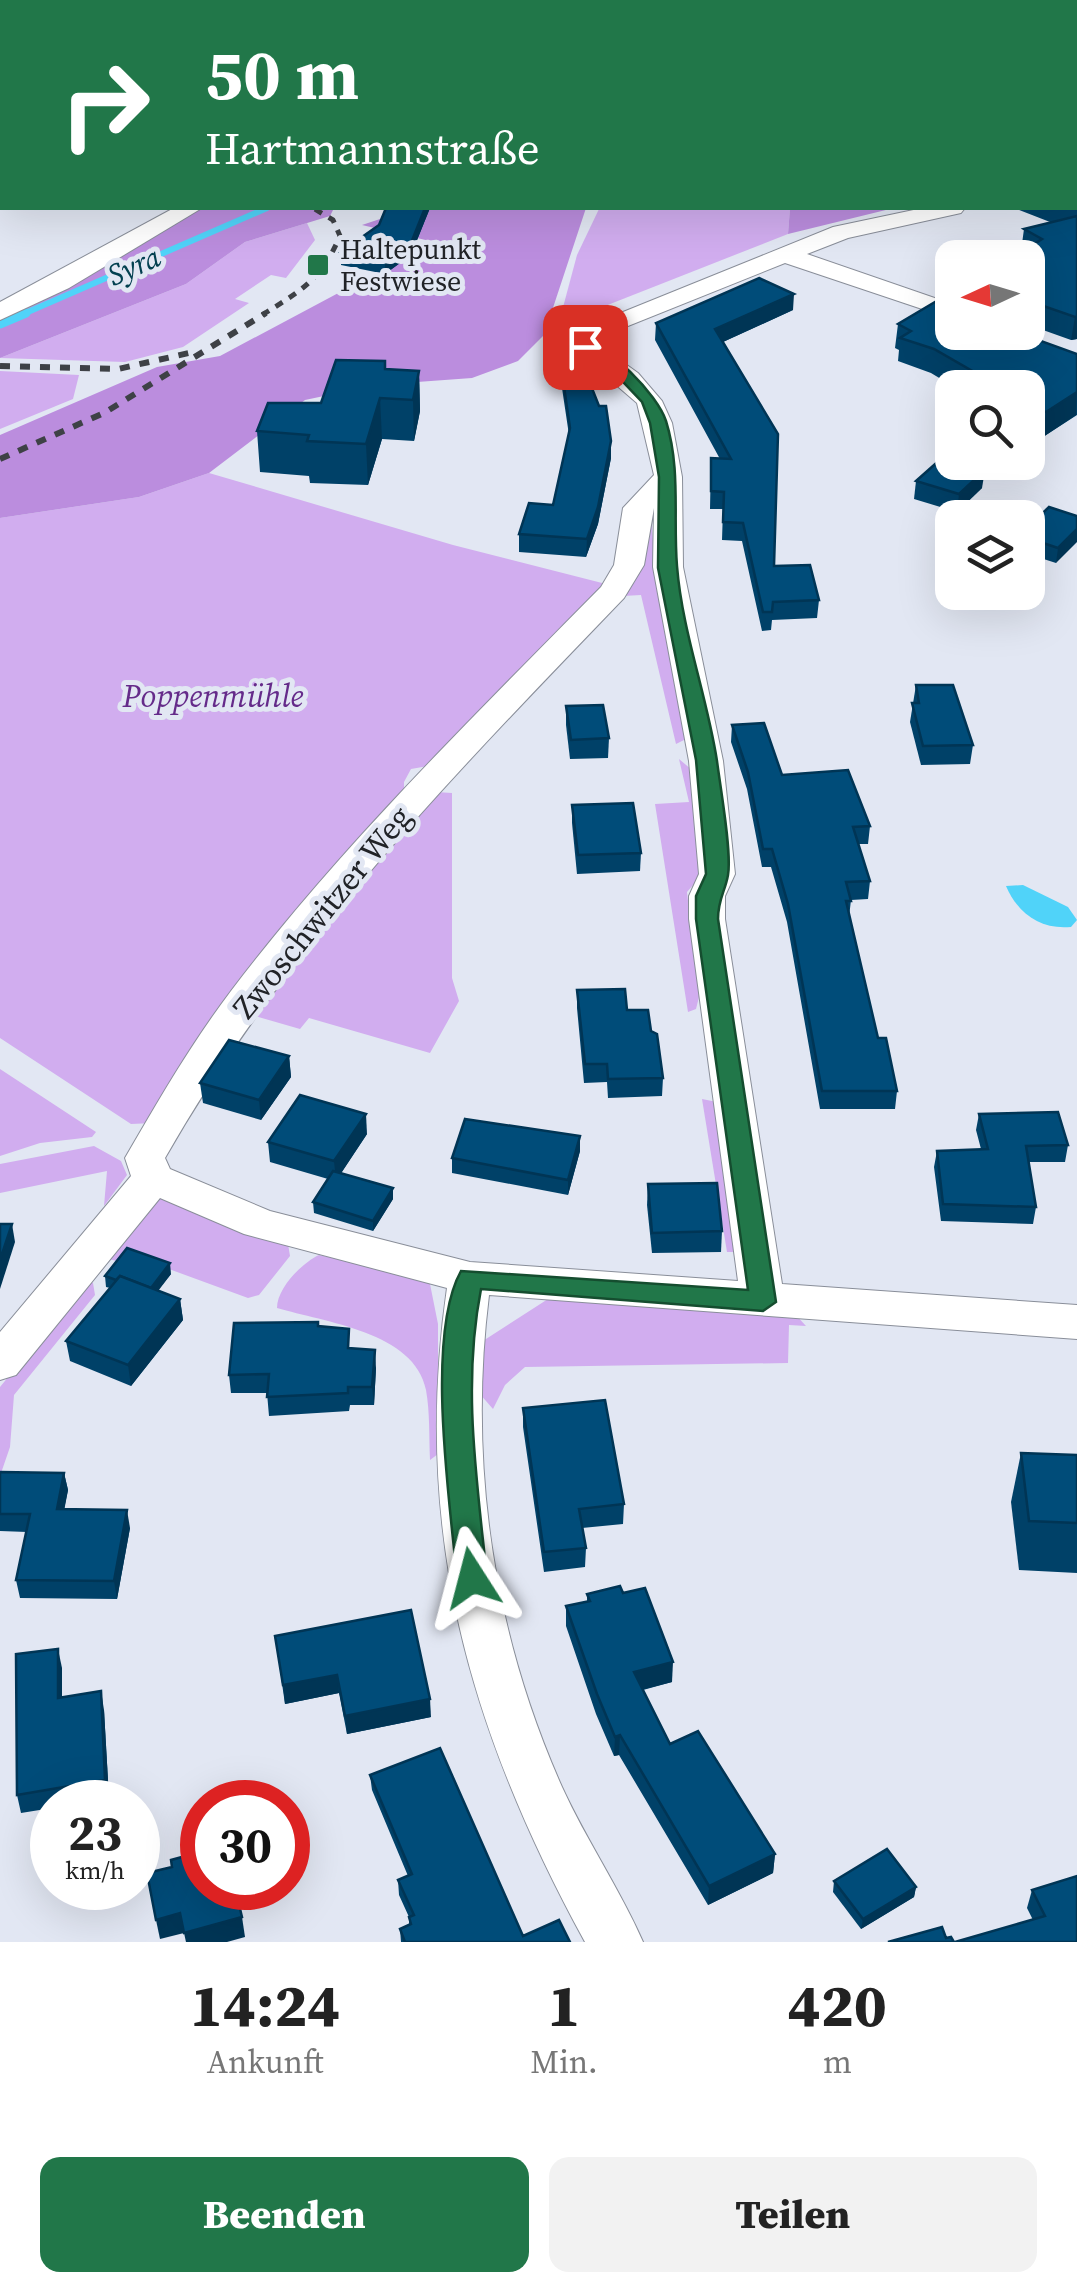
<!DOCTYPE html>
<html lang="de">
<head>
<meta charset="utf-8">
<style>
	:root { --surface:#fff; --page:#f2f2f2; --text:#222; --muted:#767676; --accent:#217749 }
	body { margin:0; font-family:"Source Serif 4",serif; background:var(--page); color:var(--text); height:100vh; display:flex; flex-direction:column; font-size:38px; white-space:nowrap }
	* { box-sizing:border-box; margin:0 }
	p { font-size:32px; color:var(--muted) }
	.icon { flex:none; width:55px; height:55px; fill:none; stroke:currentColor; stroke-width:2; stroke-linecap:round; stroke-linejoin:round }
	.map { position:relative; height:1942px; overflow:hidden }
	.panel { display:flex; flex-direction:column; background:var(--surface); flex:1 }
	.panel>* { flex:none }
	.top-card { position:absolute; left:0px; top:0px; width:1078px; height:210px; box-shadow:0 10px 40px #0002; background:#217749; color:#fff; overflow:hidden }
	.needle { width:65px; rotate:266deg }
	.controls { position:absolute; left:935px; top:240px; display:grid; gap:20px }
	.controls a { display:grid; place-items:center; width:110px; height:110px; border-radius:20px; background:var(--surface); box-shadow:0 10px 40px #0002; font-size:50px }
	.speed { position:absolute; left:30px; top:1780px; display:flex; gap:20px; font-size:50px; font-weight:700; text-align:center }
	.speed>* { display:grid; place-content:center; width:130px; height:130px; border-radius:50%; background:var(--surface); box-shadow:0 10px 40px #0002; line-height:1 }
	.speed small { font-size:25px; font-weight:400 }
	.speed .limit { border:15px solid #d22; background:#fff; color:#111 }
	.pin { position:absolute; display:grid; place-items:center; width:85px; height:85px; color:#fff; margin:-42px; border-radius:20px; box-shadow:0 5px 15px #0006 }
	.me { position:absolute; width:110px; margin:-55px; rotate:351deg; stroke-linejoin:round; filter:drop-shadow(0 0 8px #0008) }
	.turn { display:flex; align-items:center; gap:35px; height:210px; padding:0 40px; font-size:45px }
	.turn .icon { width:130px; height:130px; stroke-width:2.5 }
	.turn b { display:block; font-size:70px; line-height:85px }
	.eta { display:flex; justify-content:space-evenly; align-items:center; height:170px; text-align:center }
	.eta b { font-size:60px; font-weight:800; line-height:70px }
	.cta { display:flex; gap:20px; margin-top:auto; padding:20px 40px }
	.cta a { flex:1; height:115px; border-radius:20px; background:var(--accent); color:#fff; font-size:40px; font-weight:800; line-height:115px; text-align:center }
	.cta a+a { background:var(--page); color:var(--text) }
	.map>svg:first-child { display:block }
	.green { fill:#d1adef }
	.forest { fill:#bb8dde }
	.water { fill:#50d3f9 }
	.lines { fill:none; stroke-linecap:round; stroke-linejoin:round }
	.stream-far1 { stroke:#50d3f9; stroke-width:6 }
	.stream { stroke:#50d3f9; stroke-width:9 }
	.street-casing { stroke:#898e99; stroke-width:2 }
	.primary-casing { stroke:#726ab1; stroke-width:58 }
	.street { fill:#fff; fill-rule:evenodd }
	.primary { stroke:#c4bcfd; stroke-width:55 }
	.rail-far1 { stroke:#3e4146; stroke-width:5; stroke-dasharray:8 8; stroke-linecap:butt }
	.rail { stroke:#3e4146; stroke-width:6; stroke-dasharray:10 10; stroke-linecap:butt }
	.wall { fill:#004168 }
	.shaded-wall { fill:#003555 }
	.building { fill:#004c79; stroke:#003555; stroke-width:2.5 }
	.route { fill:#217749; stroke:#154d2f; stroke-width:2.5 }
	.poi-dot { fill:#217749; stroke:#e2e7f3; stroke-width:4 }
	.labels { text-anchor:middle; stroke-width:10; stroke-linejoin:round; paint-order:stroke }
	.far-poi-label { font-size:28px; fill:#212327; stroke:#e2e7f3; text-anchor:start }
	.far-water-label { font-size:30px; font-style:italic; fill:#034050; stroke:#e2e7f3 }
	.park-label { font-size:32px; font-style:italic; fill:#652b8a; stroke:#e2e7f3 }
	.street-label { font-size:32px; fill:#212327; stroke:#e2e7f3 }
</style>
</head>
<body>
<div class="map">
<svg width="1077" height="1942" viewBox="0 0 1077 1942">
	<rect width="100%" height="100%" fill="#e2e7f3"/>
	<g class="green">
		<path d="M790,208L788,234L600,308L568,317L562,311L577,255L599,209Z"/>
		<path d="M307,223L315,240L286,278L271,275L235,299L249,303L183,347L125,362L0,358L186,284L245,242Z"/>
		<path d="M0,371L79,375L73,399L0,429Z"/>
		<path d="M209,473L453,545L606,584L428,766L411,769L404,782V798L153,1123L131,1124L0,1038V518L139,497Z"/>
		<path d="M651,515L657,592L688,725L686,739L676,744L641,595L623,596L608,607Z"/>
		<path d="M679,759L692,770L700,877L687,892L699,997L696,1009L688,1012L655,804L689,802Z"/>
		<path d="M436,792L452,793V978L459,1001L430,1053L309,1018L300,1029L248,1014Z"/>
		<path d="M0,1069L96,1132L92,1137L40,1143L0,1156Z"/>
		<path d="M702,1099L717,1102L744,1252H727Z"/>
		<path d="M94,1146L121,1161L127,1175L104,1206L107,1171L0,1193V1164Z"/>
		<path d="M161,1196L288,1244L290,1256L259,1295L248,1298L128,1254L121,1262L100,1257Z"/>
		<path d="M319,1255L410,1274L430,1284L438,1324V1454L430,1460C429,1437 430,1412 426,1390C415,1332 324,1322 277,1308C277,1288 302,1263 319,1255Z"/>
		<path d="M87,1281L93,1283L95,1295L14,1395L10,1447L0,1476V1387Z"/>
		<path d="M548,1299L794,1313L806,1326L789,1325L788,1363L525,1367L505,1385L493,1409L472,1385V1348Z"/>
	</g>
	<g class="forest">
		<path d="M202,208H334L330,216L245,242L186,284L0,358V317L108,264Z"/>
		<path d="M413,208H586L544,335L518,361L472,378L376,385L305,400L209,473L139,497L0,518V435L157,367L220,356L434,242L362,225Z"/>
		<path d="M790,208H894L788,234Z"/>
	</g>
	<path class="water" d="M1023,885L1068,907L1077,920L1071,927C1041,930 1018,914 1006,886Z"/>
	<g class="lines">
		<path class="stream-far1" d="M21,315L267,208"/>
		<path class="stream" d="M0,324L26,313"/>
		<defs>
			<g id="street">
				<path d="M174,208H202L69,288L0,320V302Z"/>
				<path d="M923,208H965L961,213L848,238L807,254L952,304V319L785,263L623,328L599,345L638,373L662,401L672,423L682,477L683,567L723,761L735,874L725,896V919L782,1284L1077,1305V1339L489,1295C468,1463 493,1632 562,1787C586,1840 620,1889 643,1942H585C469,1730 412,1530 447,1288L244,1234L160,1198L16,1375L0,1380V1332L131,1176L125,1158C158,1101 191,1044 231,991C342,845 473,717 601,587L614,565L623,508L654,475L637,403L572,347L586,327L833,227ZM654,508L653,567L689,761L699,874L689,896V919L738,1281L470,1262L270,1211L170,1169L165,1158C286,945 455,774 624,598L644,565Z"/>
			</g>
			<path id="primary" d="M1060,0L1077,3"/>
		</defs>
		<use href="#street" class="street-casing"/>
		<use href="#primary" class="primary-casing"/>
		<use href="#street" class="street"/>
		<use href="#primary" class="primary"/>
		<path class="rail-far1" d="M262,315C302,290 321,280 340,236L333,220L313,208"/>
		<g class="rail">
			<path d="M0,366L118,369L189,353"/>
			<path d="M0,459L104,413L266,313"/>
		</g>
	</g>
	<g class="wall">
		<path d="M0,0L2,2V47L0,45Z"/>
		<path d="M806,0H1039L1041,2H806Z"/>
		<path d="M1077,158V339L1071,340L1029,325L1028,332V258L1021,251L1024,229L1050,222L1014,208H1075Z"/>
		<path d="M386,208H430L411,255L385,274L341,265V252L379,225Z"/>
		<path d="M793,310L723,342L774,566L819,600L817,618L772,620L771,630L762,631L742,541L722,540L723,509H710L711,458L720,459L655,340L656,323Z"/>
		<path d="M898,324L1027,332V336L1077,354V415L1043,437L1028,428V388H956L931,373L898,361L899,350L895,348Z"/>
		<path d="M556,331L611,458L598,524L586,557L519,552V534L553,505L569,435L556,348Z"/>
		<path d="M385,369L419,371L420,411L414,441L382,439L368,485L310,483L309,476L260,472L257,431L321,403Z"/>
		<path d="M916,481L982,488L957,512L914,499Z"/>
		<path d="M1077,516L1056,563L1028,554V527Z"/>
		<path d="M916,685L973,745L970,764L921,765L910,722Z"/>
		<path d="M566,706L609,738L608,758L570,759L566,725Z"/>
		<path d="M732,725L782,775L870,826L868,844H858L870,881L868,899L851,900L849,917L878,1038L897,1091L895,1109H820L787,922L771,867H762L747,789L731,742Z"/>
		<path d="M572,805L641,853L640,871L577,874L572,823Z"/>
		<path d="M577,990L627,1010L651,1031L663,1078L662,1096L608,1098L607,1082L584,1083L577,1008Z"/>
		<path d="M289,1056L291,1077L261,1120L203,1103L200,1083Z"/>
		<path d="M979,1114L1068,1145L1065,1162H1029L1036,1207L1033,1224L941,1221L934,1167L937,1151L981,1149L976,1130Z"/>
		<path d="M367,1134L341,1173L393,1188V1199L373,1231L314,1213L313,1202L328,1179L270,1162L268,1142Z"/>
		<path d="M580,1151L568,1195L452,1173V1158Z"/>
		<path d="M648,1184L722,1231L721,1252L652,1253L647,1205Z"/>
		<path d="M171,1274L158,1290L180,1299L183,1320L131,1386L70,1361L66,1341L110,1288L106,1287L105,1276Z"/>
		<path d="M318,1326L376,1368L374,1405H350L349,1411L269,1416L267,1393H231L229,1375Z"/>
		<path d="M523,1408L624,1504L623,1524L582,1528L586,1548L585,1567L544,1572L523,1427Z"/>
		<path d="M1021,1453L1077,1455V1573L1019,1570L1011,1502Z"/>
		<path d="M0,1472L64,1473L68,1490L64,1509L130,1528L117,1599L20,1598L16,1580L27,1532L0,1531Z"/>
		<path d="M623,1593L672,1682L643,1690L670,1744L775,1854L773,1873L708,1905L619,1755L614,1756L596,1714L566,1626V1606L587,1601V1594Z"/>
		<path d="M275,1636L431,1717L347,1734L339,1693L285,1704Z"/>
		<path d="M62,1668V1697L104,1710L109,1798L84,1802H52V1808L21,1813L17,1795Z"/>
		<path d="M370,1775L523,1936L570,1942H401L400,1929L409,1925V1917L399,1895L398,1880L408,1876L372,1790Z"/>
		<path d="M834,1881L916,1887L914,1897L861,1929L833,1892Z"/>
		<path d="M1032,1890L1077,1942L1033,1920L1027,1908Z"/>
	</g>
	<g class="shaded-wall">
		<path d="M1077,121V140L1075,142V122Z"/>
		<path d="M425,208H430L411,255L385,274V262Z"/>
		<path d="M794,294L793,310L714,346L715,329Z"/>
		<path d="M1028,302H1032L1028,332Z"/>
		<path d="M1077,316V339L1071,340L1075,317Z"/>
		<path d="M419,371L420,411L414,441L413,400Z"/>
		<path d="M1077,392L1076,415L1043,437L1046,412Z"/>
		<path d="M380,398L382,439L368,485L366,444Z"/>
		<path d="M611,441V458L598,524L586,557L587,539Z"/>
		<path d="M985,470L982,488L957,512L959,494Z"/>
		<path d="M1077,529V542L1056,563L1058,548Z"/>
		<path d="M289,1056L291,1077L261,1120L259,1100Z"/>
		<path d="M366,1114L367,1134L336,1181L334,1161Z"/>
		<path d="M580,1136V1151L568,1195V1180Z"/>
		<path d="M393,1188V1199L373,1231V1221Z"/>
		<path d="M12,1224L15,1242L0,1289V1260Z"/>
		<path d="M170,1263L171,1274L149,1303L147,1292Z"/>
		<path d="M180,1299L183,1320L131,1386L128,1365Z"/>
		<path d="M375,1350L376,1368L374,1405L372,1387Z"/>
		<path d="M64,1473L68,1490L61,1527L57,1509Z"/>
		<path d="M127,1510L130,1528L117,1599L114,1581Z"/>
		<path d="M58,1649L62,1668V1716L58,1698Z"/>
		<path d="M673,1662L672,1682L633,1692L634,1672Z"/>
		<path d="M337,1675L339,1693L285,1704L283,1685Z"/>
		<path d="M101,1691L104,1710L109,1798L105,1780Z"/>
		<path d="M430,1699L431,1717L347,1734L345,1716Z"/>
		<path d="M620,1735L619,1755L614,1756L615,1737Z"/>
		<path d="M775,1854L773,1873L708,1905L709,1886Z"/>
		<path d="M916,1887L914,1897L861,1929L863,1919Z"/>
		<path d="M180,1913L184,1933L160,1939L156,1920Z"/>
		<path d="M242,1917L245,1937L227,1942H186L184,1933Z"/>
	</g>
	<g class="building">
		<path d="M0,0H23L25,2H2V27L0,25Z"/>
		<rect x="388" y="0" width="113" height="2"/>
		<path d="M610,0H715V2H505H610Z"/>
		<path d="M826,0H1039L1041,2H837Z"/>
		<path d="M1075,11H1077V82L1075,84Z"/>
		<path d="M1075,94V99L1077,98V121L1075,122Z"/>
		<path d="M1075,157L1077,158V209L1072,208H1075Z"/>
		<path d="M386,208H425L411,243L385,262L341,252L379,225Z"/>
		<path d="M1077,216V316L1075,317L1032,302H1028V258H1012L1042,239L1024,229Z"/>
		<path d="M759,278L794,294L715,329L778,434L774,566L810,565L819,600L773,602L772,612H763L743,523L723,522L724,492L711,491V458L731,459L656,323Z"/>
		<path d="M945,296L952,298V332H1016L1077,354V392L1046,412L1028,402V388H1002L934,349L900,338L911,331L898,324Z"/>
		<path d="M568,328L599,406H606L611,441L598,507L587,539L519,534L529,503L553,505L570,428L556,331Z"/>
		<path d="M336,360L385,361V369L419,371L413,400L380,398L366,444L307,441L309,435L257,431L268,403H321Z"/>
		<path d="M942,458L952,461V462H959L985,470L959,494L916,481Z"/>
		<path d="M1049,507L1077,516V529L1058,548L1028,538V527Z"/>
		<path d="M916,685H953L973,745L923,746L912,703H919Z"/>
		<path d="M603,705L609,738L571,740L566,706Z"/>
		<path d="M764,723L782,775L848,770L870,826L853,827L870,881L846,882L851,901H846L878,1038H886L897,1091H822L788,904L772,849H763L748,772L732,725Z"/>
		<path d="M633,803L641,853L578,855L572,805Z"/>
		<path d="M625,989L627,1010H648L651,1031L657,1034L663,1078L608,1079L607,1064H585L577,990Z"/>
		<path d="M229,1040L289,1056L259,1100L200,1083Z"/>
		<path d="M300,1095L366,1114L334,1161L268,1142Z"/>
		<path d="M1058,1112L1068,1145L1026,1146L1036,1207L943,1204L937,1151L988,1149L979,1114Z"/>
		<path d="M465,1119L580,1136L568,1180L452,1158Z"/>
		<path d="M333,1171L393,1188L373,1221L313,1202Z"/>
		<path d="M717,1183L722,1231L652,1233L648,1184Z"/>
		<path d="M0,1224H12L0,1260Z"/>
		<path d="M127,1248L170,1263L151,1288L120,1276L116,1280L105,1276Z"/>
		<path d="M120,1276L180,1299L128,1365L66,1341Z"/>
		<path d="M318,1322V1326L349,1329L348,1348L375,1350L372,1387H348V1393L267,1397L269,1374L229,1375L234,1323Z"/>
		<path d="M605,1400L624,1504L579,1509L586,1548L544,1552L523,1408Z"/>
		<path d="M1021,1453L1077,1455V1523L1029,1521Z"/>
		<path d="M0,1472L64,1473L57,1509L127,1510L114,1581L16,1580L30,1514H0Z"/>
		<path d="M620,1586L623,1593L645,1588L673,1662L634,1672L670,1744L698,1731L775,1854L709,1886L620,1735L615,1737L597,1694L566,1606L590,1601L587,1594Z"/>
		<path d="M411,1610L430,1699L345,1716L337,1675L283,1685L275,1636Z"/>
		<path d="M58,1649V1698L101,1691L105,1780L17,1795L16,1654Z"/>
		<path d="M440,1748L523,1936L559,1920L570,1942H405L400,1929L411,1924L409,1917L414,1915L398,1880L412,1874L370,1775Z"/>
		<path d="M202,1832V1888H235L242,1917L184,1933L180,1913L156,1920L147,1873L172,1867L171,1860L193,1854L189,1836Z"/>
		<path d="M887,1849L916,1887L863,1919L834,1881Z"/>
		<path d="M1077,1876V1942H955L1045,1916L1032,1890Z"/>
		<path d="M942,1927L946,1938L951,1937L954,1942H888Z"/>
	</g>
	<path class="route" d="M579,344C607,340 658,396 666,421C681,469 673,517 677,566C682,631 707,696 717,761C720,785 732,853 728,875C725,892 718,899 718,919L776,1302L763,1311L481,1289C462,1386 477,1480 487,1578L482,1586L472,1590L461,1586L457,1578C450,1503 425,1335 461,1271L748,1290L696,919V896L706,874L696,760L658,568L659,477L650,423L642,402L623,382L579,351Z"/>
	<rect class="poi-dot" x="306" y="253" width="24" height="24" rx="5"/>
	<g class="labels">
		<g class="far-poi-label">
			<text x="340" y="259">Haltepunkt<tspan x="340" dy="32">Festwiese</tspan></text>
		</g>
		<g class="far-water-label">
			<text transform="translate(134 266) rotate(-24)" y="10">Syra</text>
		</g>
		<g class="park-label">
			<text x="213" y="707">Poppenmühle</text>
		</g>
		<g class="street-label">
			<text transform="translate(322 912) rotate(-51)" y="11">Zwoschwitzer Weg</text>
		</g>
	</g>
</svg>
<div class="controls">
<a><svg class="needle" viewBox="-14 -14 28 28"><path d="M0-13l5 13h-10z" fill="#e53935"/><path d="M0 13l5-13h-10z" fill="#767676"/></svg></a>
<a><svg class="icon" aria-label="search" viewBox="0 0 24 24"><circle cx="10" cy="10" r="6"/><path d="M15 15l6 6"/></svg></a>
<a><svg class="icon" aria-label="layers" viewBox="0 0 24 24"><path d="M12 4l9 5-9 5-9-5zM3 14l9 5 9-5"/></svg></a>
</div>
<div class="speed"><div>23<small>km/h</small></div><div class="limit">30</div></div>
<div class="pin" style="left:585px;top:347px;background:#d93025"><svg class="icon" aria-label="arrive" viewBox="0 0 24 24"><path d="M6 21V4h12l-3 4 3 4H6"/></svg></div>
<svg class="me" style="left:472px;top:1578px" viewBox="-20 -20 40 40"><path d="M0-17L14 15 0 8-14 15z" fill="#217749" stroke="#fff" stroke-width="4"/></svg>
<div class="top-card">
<div class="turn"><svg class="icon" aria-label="right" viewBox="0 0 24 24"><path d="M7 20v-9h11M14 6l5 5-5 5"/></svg><div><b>50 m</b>Hartmannstraße</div></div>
</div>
</div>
<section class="panel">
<div class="eta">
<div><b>14:24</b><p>Ankunft</p></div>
<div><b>1</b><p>Min.</p></div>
<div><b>420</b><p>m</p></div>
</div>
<div class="cta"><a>Beenden</a><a>Teilen</a></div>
</section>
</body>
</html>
